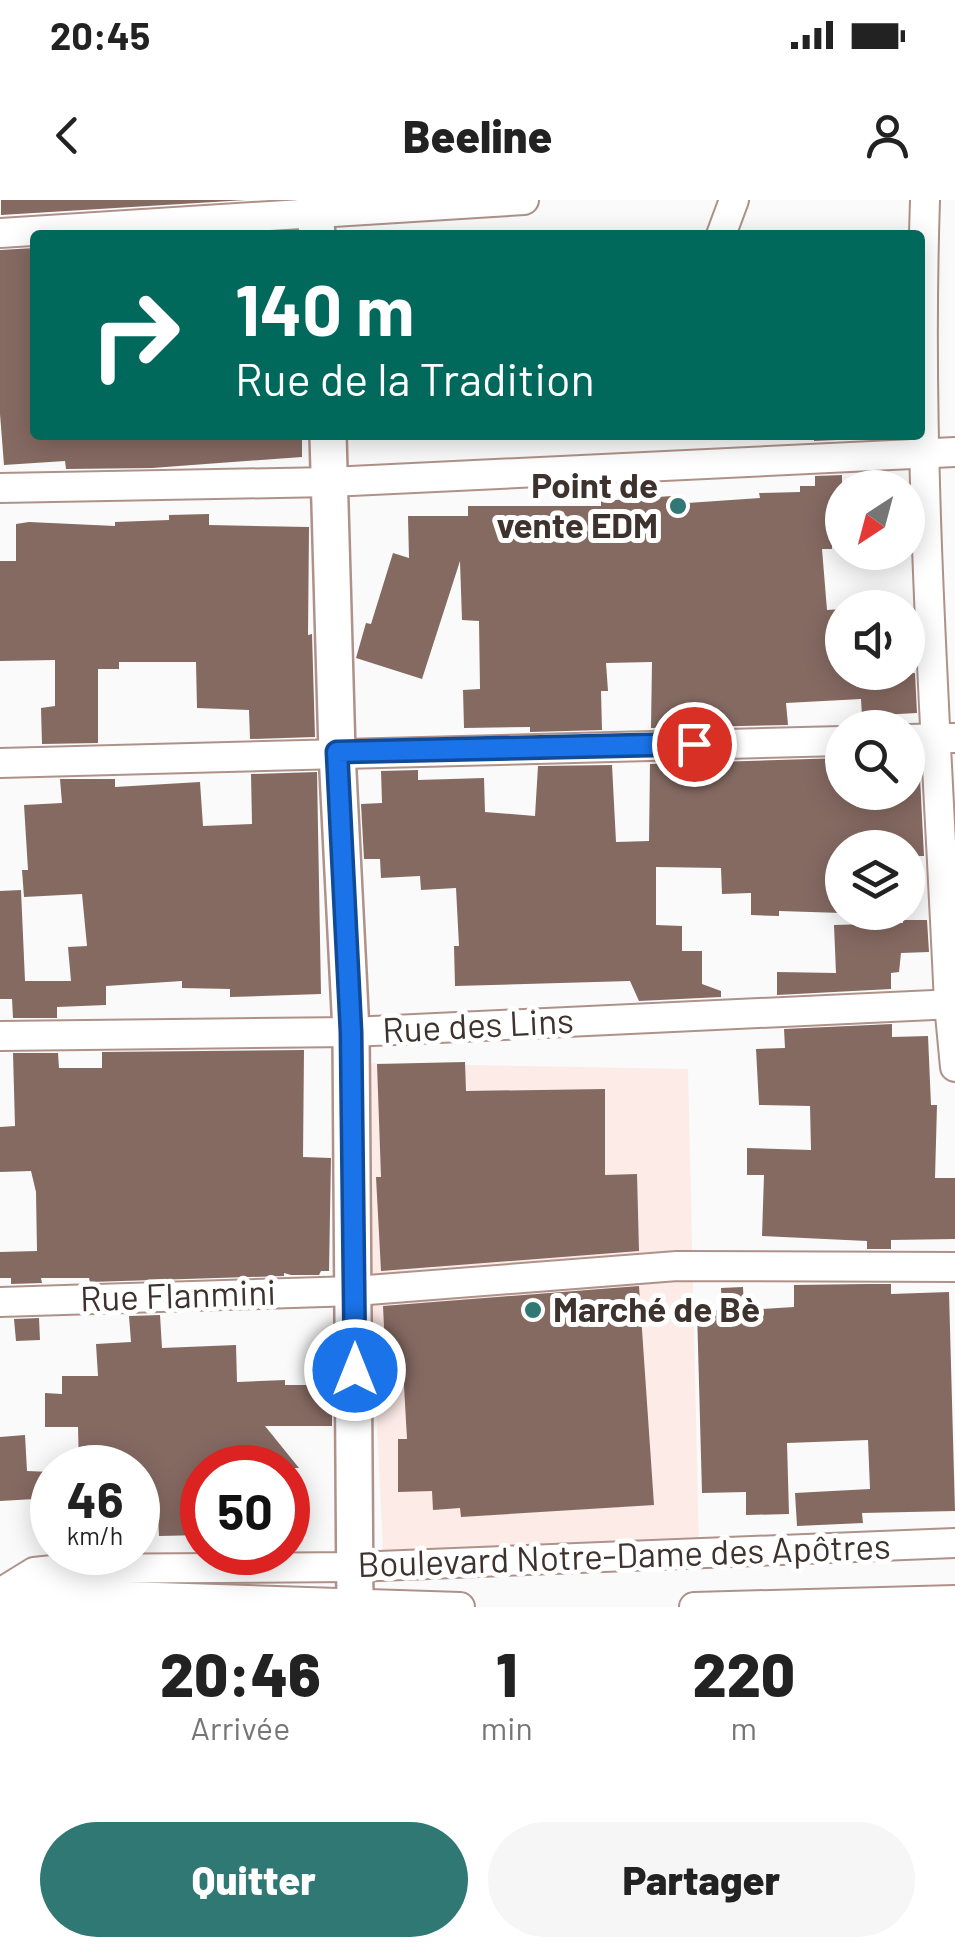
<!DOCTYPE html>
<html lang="fr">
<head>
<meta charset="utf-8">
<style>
	:root { --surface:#fff; --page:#f6f6f6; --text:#222; --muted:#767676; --accent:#2f7874 }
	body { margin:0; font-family:Barlow,sans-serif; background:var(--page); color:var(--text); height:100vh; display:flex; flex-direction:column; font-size:38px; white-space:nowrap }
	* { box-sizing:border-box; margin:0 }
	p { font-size:32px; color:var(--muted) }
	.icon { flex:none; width:55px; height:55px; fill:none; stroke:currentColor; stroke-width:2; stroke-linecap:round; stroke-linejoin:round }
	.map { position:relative; height:1407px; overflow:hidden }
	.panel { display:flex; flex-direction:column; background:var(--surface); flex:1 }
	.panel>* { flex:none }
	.banner { position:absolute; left:30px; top:30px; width:895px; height:210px; border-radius:10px; box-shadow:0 5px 25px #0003; background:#00695c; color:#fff; overflow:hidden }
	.needle { width:65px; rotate:216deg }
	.controls { position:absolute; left:825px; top:270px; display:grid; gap:20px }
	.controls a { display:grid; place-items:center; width:100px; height:100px; border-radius:50%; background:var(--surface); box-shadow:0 5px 25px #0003; font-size:50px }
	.speed { position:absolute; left:30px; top:1245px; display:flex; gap:20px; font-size:50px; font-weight:700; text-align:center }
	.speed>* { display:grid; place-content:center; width:130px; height:130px; border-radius:50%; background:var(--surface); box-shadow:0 5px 25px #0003; line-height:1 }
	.speed small { font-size:25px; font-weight:400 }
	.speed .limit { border:15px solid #d22; background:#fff; color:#111 }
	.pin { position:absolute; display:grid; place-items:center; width:85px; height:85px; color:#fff; margin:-42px; border:5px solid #fff; border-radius:50%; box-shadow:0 2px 10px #0007 }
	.me { position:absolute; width:110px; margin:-55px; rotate:0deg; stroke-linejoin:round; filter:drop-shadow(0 0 8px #0008) }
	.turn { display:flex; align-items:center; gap:35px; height:210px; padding:0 40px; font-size:45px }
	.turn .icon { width:130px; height:130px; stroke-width:2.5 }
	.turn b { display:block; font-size:70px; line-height:85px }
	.eta { display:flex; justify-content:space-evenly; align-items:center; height:170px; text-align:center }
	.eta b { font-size:60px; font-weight:800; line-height:70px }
	.button { display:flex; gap:20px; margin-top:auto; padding:20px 40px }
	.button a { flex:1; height:115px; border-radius:60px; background:var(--accent); color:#fff; font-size:40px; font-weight:800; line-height:115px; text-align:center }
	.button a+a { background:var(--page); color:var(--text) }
	.status { display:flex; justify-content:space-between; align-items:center; height:70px; padding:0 50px; background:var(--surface); direction:ltr }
	.status svg { height:28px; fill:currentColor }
	header { display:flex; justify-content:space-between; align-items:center; height:130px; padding:0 40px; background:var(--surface); font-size:45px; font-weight:800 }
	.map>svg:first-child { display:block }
	.built { fill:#fcebe7 }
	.building { fill:#856a62 }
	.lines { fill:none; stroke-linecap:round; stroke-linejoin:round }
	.minor-casing { stroke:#ae9289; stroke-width:32 }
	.major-casing { stroke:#ae9289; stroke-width:40 }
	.minor { stroke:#fff; stroke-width:28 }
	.major { stroke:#fff; stroke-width:35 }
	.route-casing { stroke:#114b97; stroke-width:25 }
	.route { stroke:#1a73e8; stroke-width:18 }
	.poi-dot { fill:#2f7874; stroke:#fff; stroke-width:4 }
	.labels { text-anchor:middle; stroke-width:10; stroke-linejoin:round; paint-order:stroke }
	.poi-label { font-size:35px; font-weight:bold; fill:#3e322e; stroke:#fff; text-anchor:end }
	.street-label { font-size:35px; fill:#3e322e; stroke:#fff }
</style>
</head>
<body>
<div class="status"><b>20:45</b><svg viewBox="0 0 49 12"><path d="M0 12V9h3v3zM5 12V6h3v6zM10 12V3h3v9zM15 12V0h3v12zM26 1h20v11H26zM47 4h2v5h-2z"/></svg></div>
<header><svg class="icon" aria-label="back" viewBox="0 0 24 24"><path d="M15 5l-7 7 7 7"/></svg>Beeline<svg class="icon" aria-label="person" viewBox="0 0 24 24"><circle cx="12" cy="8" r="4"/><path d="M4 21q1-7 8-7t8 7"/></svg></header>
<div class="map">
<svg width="955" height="1407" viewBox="0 0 955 1407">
	<rect width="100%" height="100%" fill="#fafafa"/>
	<path class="built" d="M360,863L688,869L699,1350L383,1351Z"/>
	<g class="building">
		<path d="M1,0H246L1,15Z"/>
		<path d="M35,48V235L256,239V235H297V240H302V257L152,268L66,269L65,261L4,265L0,214V50Z"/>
		<path d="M814,235H906L907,237L814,241Z"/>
		<path d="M842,275V322L832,323V349H822L827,410L842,409V472H851V476L915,473L917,513L862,516L861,499L786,503L788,525L651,528L652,462L606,463L608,491H601L602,530L530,532V527L464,528L463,490L480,489L479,421L462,420L460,361L422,479L356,458L366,423L371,424L393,353L409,358L408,316H468V306H601V301L672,296L673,304L760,298L759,293L800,292V286H815V276Z"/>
		<path d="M209,314V325L309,327L308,435L312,434L315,537L250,539L249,510L197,508L196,462H119V469H98V543L42,544L41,508L55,506V460L0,461V361H16V324L29,322L115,326V322L169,320V315Z"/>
		<path d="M842,558V592H854V597L903,595L908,592V558H919L924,656H908V648H842V713L779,711V716L751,715V693L722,694L721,668L656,667V725L682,726V751H702V784L721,791V797L639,801L630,781L455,786L454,746H459L456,688L421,690L420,676L381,678L380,659H364L361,604L382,603L381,571L418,570V580L484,578L485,612L535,616L538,566L612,565L616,642L649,641L650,564Z"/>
		<path d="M317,572L321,794L230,797V789L182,788V781L106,786V805L57,807V818H13L12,799H0V691L21,690L25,781H71L68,747L87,746L82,694L24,697L22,670H28L24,605L62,603L60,579H115V587L200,582L203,626L252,624L251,574Z"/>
		<path d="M903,720H927L929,752L901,753L899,772L891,773V789L777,795V772L836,773L834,725L903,723Z"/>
		<path d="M892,824V837L928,836L931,905H937L935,978H955V1039L891,1040V1049H867V1041L762,1036L764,975H747V948L811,950L810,906L759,905L756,849L785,848L784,829Z"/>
		<path d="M304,850L303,957L331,958L329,1071H321L319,1075H291L284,1073V1076L90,1082L89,1078H41L42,1083L11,1084V1078H0V1052L37,1051L36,992L31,971L0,972V927L15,926L13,853H58L59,868H102V852Z"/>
		<path d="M465,862L466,891L605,889V975L637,974L639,1051L381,1071L376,977H381L377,864Z"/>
		<path d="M867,1084H891V1094L949,1092L955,1311L862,1313L863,1323L797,1326L795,1293L870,1289L868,1240L787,1243L789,1314L746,1315V1292L702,1293L697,1110H722L721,1088L743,1087L744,1110L794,1107V1085Z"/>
		<path d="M639,1086L654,1305L461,1317L460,1308L433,1310L432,1291L398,1292V1239H407L403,1168L386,1169L383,1106Z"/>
		<path d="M160,1115L162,1148L236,1145L237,1182L285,1180V1185H332V1226H265L299,1268H202V1335L159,1336L157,1293L138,1294V1268H79L78,1227H45V1193L62,1194V1176H98L96,1144L131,1142L129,1116Z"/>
		<path d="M39,1118L40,1140L16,1141L14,1119Z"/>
		<path d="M25,1235L27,1271L52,1272V1298L0,1301V1237Z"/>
	</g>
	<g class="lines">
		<defs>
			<g id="minor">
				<path d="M925,0C916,268 937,536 949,804L955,867"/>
				<path d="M0,33L524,0"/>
				<path d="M721,35L734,0"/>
				<path d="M0,288L330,282L955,252"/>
				<path d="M908,539L954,538"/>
				<path d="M0,563L842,541"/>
				<path d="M0,836L351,832L955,804"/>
				<path d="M0,1102L355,1091L677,1066L955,1067"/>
				<path d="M0,1393L34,1372L62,1369L354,1367L955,1343"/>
				<path d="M3,1400L35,1393L460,1407"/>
				<path d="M694,1407L955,1400"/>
			</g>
			<g id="major">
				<path d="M314,0L317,35"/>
				<path d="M328,235L337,552L351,832L355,1407"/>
			</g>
		</defs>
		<use href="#minor" class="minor-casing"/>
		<use href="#major" class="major-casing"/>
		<use href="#minor" class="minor"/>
		<use href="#major" class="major"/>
	</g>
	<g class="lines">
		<defs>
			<path id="route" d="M355,1170L351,832L337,552L694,544"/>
		</defs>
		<use href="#route" class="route-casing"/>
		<use href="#route" class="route"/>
	</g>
	<g class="poi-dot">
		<circle cx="678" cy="306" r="10"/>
		<circle cx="533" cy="1110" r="10"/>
	</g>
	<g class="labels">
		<g class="poi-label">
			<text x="658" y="298">Point de<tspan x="658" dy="40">vente EDM</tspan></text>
			<text x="553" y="1122" text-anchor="start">Marché de Bè</text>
		</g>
		<g class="street-label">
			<text transform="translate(478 826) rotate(-3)" y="12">Rue des Lins</text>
			<text transform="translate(178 1096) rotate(-2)" y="12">Rue Flanmini</text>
			<text transform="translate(624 1356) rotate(-2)" y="12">Boulevard Notre-Dame des Apôtres</text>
		</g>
	</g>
</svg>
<div class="controls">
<a><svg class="needle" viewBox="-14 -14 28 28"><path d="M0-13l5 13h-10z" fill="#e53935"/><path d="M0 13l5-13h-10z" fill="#767676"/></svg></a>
<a><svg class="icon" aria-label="sound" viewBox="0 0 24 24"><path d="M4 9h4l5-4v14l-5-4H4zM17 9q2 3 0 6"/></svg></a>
<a><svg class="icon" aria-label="search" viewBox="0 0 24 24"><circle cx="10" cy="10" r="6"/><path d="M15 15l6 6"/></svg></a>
<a><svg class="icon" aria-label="layers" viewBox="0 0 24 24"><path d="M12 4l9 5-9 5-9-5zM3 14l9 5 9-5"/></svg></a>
</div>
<div class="speed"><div>46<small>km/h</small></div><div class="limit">50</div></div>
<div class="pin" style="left:694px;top:544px;background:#d93025"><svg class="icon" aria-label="arrive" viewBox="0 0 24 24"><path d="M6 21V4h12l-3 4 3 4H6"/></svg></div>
<svg class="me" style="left:355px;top:1170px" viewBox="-20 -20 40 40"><circle r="17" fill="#1a73e8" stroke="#fff" stroke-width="3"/><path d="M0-11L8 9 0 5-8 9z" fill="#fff"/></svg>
<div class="banner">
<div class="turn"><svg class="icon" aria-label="right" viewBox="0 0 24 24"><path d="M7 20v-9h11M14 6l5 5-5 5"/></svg><div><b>140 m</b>Rue de la Tradition</div></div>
</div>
</div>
<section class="panel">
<div class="eta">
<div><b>20:46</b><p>Arrivée</p></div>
<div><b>1</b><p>min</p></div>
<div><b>220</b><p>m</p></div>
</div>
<div class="button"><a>Quitter</a><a>Partager</a></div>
</section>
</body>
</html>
